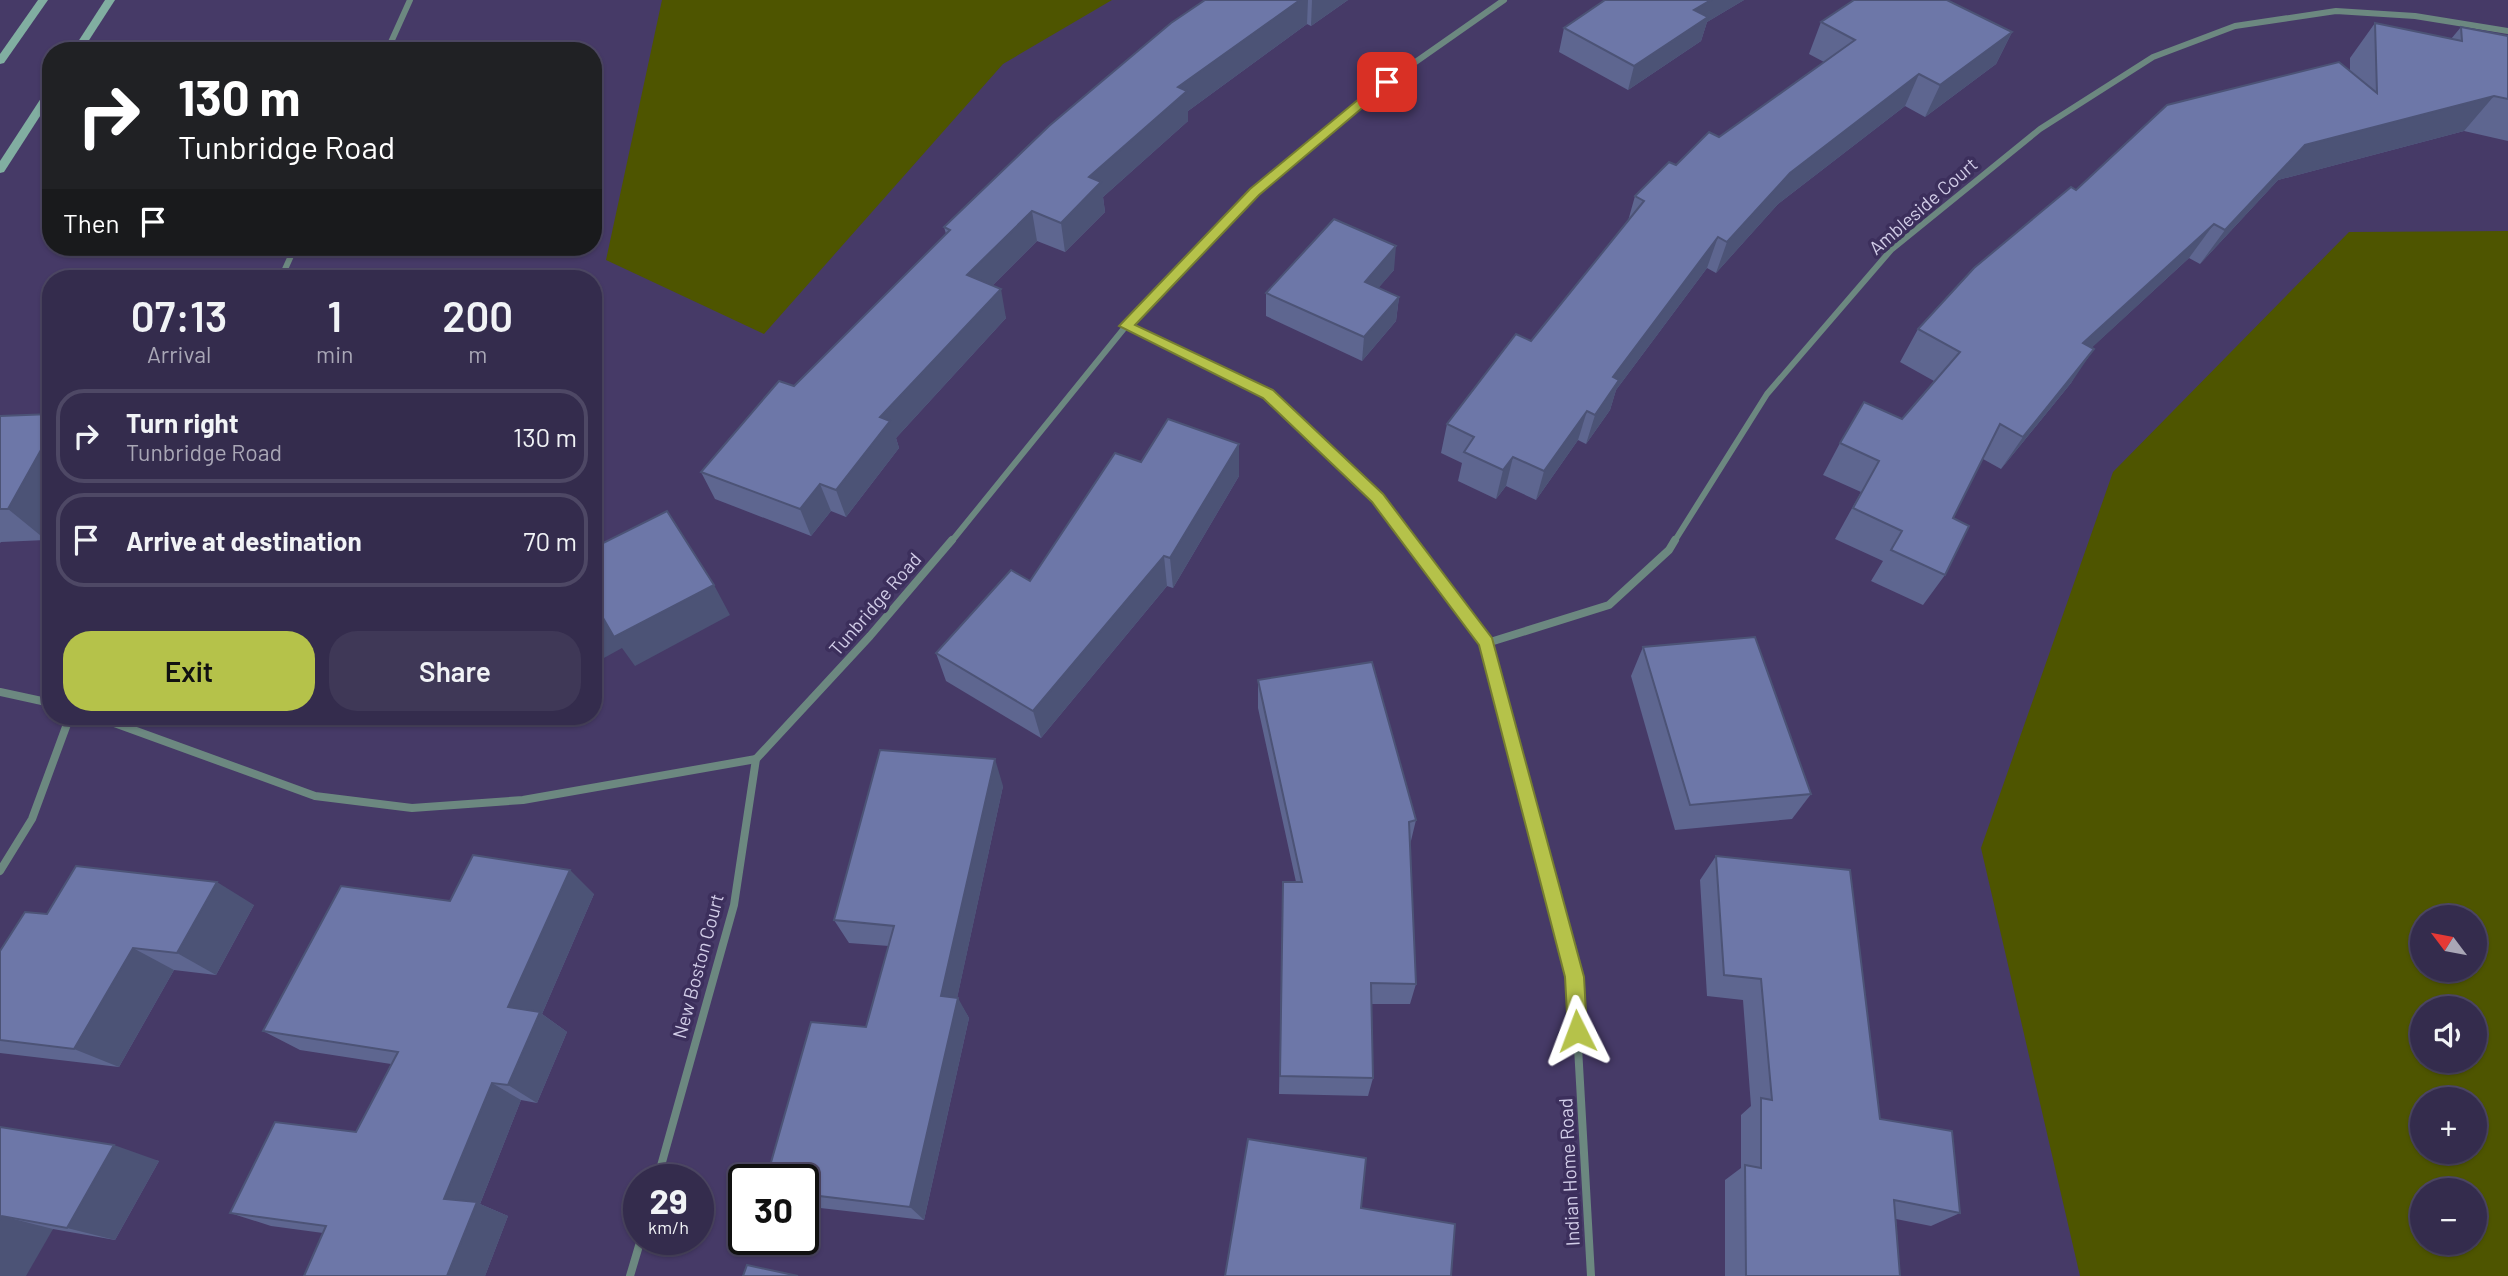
<!DOCTYPE html>
<html lang="en">
<head>
<meta charset="utf-8">
<style>
	:root { --surface:#342c4d; --page:#3f3857; --text:#f1f3f6; --muted:#a9a7b6; --line:#4e4865; --accent:#b5c24a }
	body { margin:0; font-family:Barlow,sans-serif; background:var(--page); color:var(--text); height:100vh; display:flex; flex-direction:column; font-size:26px; white-space:nowrap }
	* { box-sizing:border-box; margin:0 }
	p { font-size:23px; color:var(--muted) }
	.icon { flex:none; width:38px; height:38px; fill:none; stroke:currentColor; stroke-width:2; stroke-linecap:round; stroke-linejoin:round }
	.map { position:relative; flex:1; overflow:hidden }
	.drawer { position:absolute; left:42px; top:270px; width:560px; height:455px; display:flex; flex-direction:column; background:var(--surface); border-radius:28px; box-shadow:0 2px 5px #0004,0 0 0 2px var(--line) }
	.drawer>* { flex:none }
	.hud { position:absolute; left:42px; top:42px; width:560px; height:214px; border-radius:28px; box-shadow:0 2px 5px #0004,0 0 0 2px var(--line); background:#202124; color:#fff; overflow:hidden }
	.needle { width:46px; rotate:302deg }
	.controls { position:absolute; left:2410px; top:905px; display:grid; gap:14px }
	.controls a { display:grid; place-items:center; width:77px; height:77px; border-radius:50%; background:var(--surface); box-shadow:0 2px 5px #0004,0 0 0 2px var(--line); font-size:35px }
	.speed { position:absolute; left:623px; top:1164px; display:flex; gap:14px; font-size:35px; font-weight:700; text-align:center }
	.speed>* { display:grid; place-content:center; width:91px; height:91px; border-radius:50%; background:var(--surface); box-shadow:0 2px 5px #0004,0 0 0 2px var(--line); line-height:1 }
	.speed small { font-size:18px; font-weight:400 }
	.speed .limit { border:4px solid #111; border-radius:10px; background:#fff; color:#111 }
	.pin { position:absolute; display:grid; place-items:center; width:60px; height:60px; color:#fff; margin:-30px; border-radius:14px; box-shadow:0 4px 10px #0006 }
	.me { position:absolute; width:77px; margin:-38px; rotate:357deg; stroke-linejoin:round; filter:drop-shadow(0 0 5px #0008) }
	.turn { display:flex; align-items:center; gap:24px; height:147px; padding:0 21px; font-size:32px }
	.turn .icon { width:91px; height:91px; stroke-width:2.5 }
	.turn b { display:block; font-size:49px; line-height:60px }
	.then { display:flex; align-items:center; height:66px; padding:0 21px; background:#0003; gap:14px; font-size:26px }
	.eta { display:flex; justify-content:space-evenly; align-items:center; height:119px; text-align:center }
	.eta b { font-size:42px; font-weight:600; line-height:49px }
	.button { display:flex; gap:14px; margin-top:auto; padding:14px 21px }
	.button a { flex:1; height:80px; border-radius:28px; background:var(--accent); color:#111; font-size:28px; font-weight:600; line-height:80px; text-align:center }
	.button a+a { background:var(--page); color:var(--text) }
	ul { padding:0; list-style:none }
	li { display:flex; align-items:center; gap:21px; height:94px; margin:0 14px 10px; padding:0 7px; border:4px solid var(--line); border-radius:28px }
	li div { flex:1 }
	li b { display:block; font-size:26px }
	li em { font-style:normal }
	.map>svg:first-child { display:block }
	.green { fill:#4e5500; fill-rule:evenodd }
	.lines { fill:none; stroke-linecap:round; stroke-linejoin:round }
	.street-far1 { stroke:#6c8880; stroke-width:6 }
	.street { stroke:#6c8880; stroke-width:8 }
	.secondary { fill:#81aea1; fill-rule:evenodd }
	.wall { fill:#5e6690 }
	.shaded-wall { fill:#4c5376 }
	.building { fill:#6d77a8; stroke:#4c5376; stroke-width:2 }
	.route { fill:#b5c24a; stroke:#767e30; stroke-width:2 }
	.labels { text-anchor:middle; stroke-width:7; stroke-linejoin:round; paint-order:stroke }
	.street-label { font-size:19px; fill:#d2cde8; stroke:#3c2f5c }
</style>
</head>
<body>
<div class="map">
<svg width="2508" height="1276" viewBox="0 0 2508 1276">
	<rect width="100%" height="100%" fill="#463a67"/>
	<g class="green">
		<path d="M662,0H1112L1003,64L764,334L606,260Z"/>
		<path d="M2508,231V1276H2080L1981,848L2113,472L2349,232ZM2422,917H2474V970H2422ZM2422,1008H2474V1060H2422ZM2422,1099H2474V1152H2422ZM2422,1190H2474V1242H2422Z"/>
	</g>
	<g class="lines">
		<g class="street-far1">
			<path d="M387,51L410,0"/>
			<path d="M281,278L295,247"/>
			<path d="M1126,326L1268,394L1377,498L1410,542"/>
			<path d="M951,542L1126,326L1255,192L1387,82L1504,0"/>
			<path d="M1674,542L1767,394L1891,250L2040,129L2153,57L2235,26L2336,11L2415,16L2508,31"/>
		</g>
		<g class="street">
			<path d="M1409,540L1487,643L1574,977L1591,1276"/>
			<path d="M1487,643L1609,605L1669,550L1675,540"/>
			<path d="M0,692L51,703"/>
			<path d="M95,716L315,796L412,808L523,800L756,759L870,636L952,540"/>
			<path d="M0,871L32,819L70,716"/>
			<path d="M657,1180L734,905L756,759"/>
			<path d="M630,1276L641,1239"/>
		</g>
		<g class="secondary">
			<path d="M38,0H48L4,63L0,64V54Z"/>
			<path d="M105,0H115L82,51H72Z"/>
			<path d="M51,88V99L4,172L0,173V161L47,89Z"/>
		</g>
	</g>
	<g class="wall">
		<path d="M1205,0H1348L1311,26L1307,24L1188,111V121L1103,197L1105,212L1065,252L1037,241L992,286L1006,318L896,438L899,448L846,517L831,511L811,536L715,499L701,472L794,386L946,234L944,227Z"/>
		<path d="M1603,0H1744L1707,22L1701,41L1628,90L1559,52L1564,28L1603,2Z"/>
		<path d="M1821,22L2012,32L1996,64L1925,117L1905,106L1778,204L1716,273L1707,268L1616,390L1610,410L1586,444L1578,440L1536,500L1506,486L1496,499L1458,481L1462,463L1441,453L1447,424L1531,341L1628,221L1635,196L1676,165L1719,137L1824,62L1809,54Z"/>
		<path d="M2375,23L2451,39L2461,27L2508,36V141L2464,131L2278,180L2200,264L2189,258L2091,348L2071,383L2001,469L1983,459L1953,518L1945,575L1923,605L1871,581L1883,561L1835,539L1861,492L1823,475L1840,443L1902,419L1934,381L1900,362L1918,329L2076,190L2350,71V58Z"/>
		<path d="M1394,270L1378,288L1399,297L1396,321L1362,361L1266,316V293Z"/>
		<path d="M51,414V530L46,540L1,542L0,543V416Z"/>
		<path d="M1141,462L1239,476L1173,588L1167,586L1041,738L946,681L936,653L1030,581Z"/>
		<path d="M1643,647L1811,794L1792,819L1675,830L1631,676Z"/>
		<path d="M1258,680L1416,820L1410,845L1416,984L1410,1004H1371L1373,1078L1368,1096L1279,1094L1283,882H1296L1258,708Z"/>
		<path d="M1003,786L957,998L969,1018L924,1220L803,1206V1180L866,1027L889,946L849,943L834,920Z"/>
		<path d="M1716,856L1880,1119L1960,1213L1931,1226L1896,1219L1900,1276H1725V1180L1741,1168V1115L1751,1106L1743,1000L1707,996L1700,880Z"/>
		<path d="M594,894L542,1014L567,1032L537,1103L521,1100L480,1204L508,1216L485,1276H304L323,1233L271,1226L230,1213L356,1132L391,1064L300,1050L263,1031L450,901Z"/>
		<path d="M254,905L216,975L174,970L119,1067L0,1053V951L47,914Z"/>
		<path d="M0,1127L159,1161L115,1240L53,1229L0,1276Z"/>
	</g>
	<g class="shaded-wall">
		<path d="M1300,0H1308L1307,24L1188,111V121L1103,197L1105,212L1065,252L1061,223L1089,177L1178,87Z"/>
		<path d="M1312,0H1348L1311,26Z"/>
		<path d="M1711,0H1744L1707,22L1701,41L1628,90L1634,66L1694,10Z"/>
		<path d="M2012,32L1996,64L1925,117L1940,85Z"/>
		<path d="M1919,74L1905,106L1778,204L1716,273L1727,242L1790,173Z"/>
		<path d="M2494,96L2464,131L2278,180L2200,264L2225,230L2305,145Z"/>
		<path d="M1032,211L1037,241L974,304L967,275Z"/>
		<path d="M2214,224L2189,258L2060,377L2083,343Z"/>
		<path d="M1718,237L1707,268L1616,390L1610,410L1586,444L1595,415L1613,377Z"/>
		<path d="M1396,246L1394,270L1363,306L1365,282Z"/>
		<path d="M1001,289L1006,318L896,438L899,448L846,517L836,490L880,417Z"/>
		<path d="M1399,297L1396,321L1362,361L1364,337Z"/>
		<path d="M2094,349L2071,383L2001,469L2023,437Z"/>
		<path d="M1587,411L1578,440L1536,500L1544,471Z"/>
		<path d="M51,432V530L46,540L8,509Z"/>
		<path d="M1239,444V476L1173,588L1170,558Z"/>
		<path d="M1513,457L1506,486L1496,499L1503,470Z"/>
		<path d="M820,484L831,511L811,536L800,509Z"/>
		<path d="M1164,556L1167,586L1041,738L1033,711Z"/>
		<path d="M714,585L730,615L635,666L622,648L593,664V624L603,618Z"/>
		<path d="M995,759L1003,786L953,1017L941,996Z"/>
		<path d="M570,870L594,894L542,1014L567,1032L537,1103L508,1085V1007Z"/>
		<path d="M217,882L254,905L216,975L177,953Z"/>
		<path d="M133,948L174,970L119,1067L74,1049Z"/>
		<path d="M958,998L969,1018L924,1220L910,1207Z"/>
		<path d="M492,1083L521,1100L480,1204L508,1216L485,1276H447L444,1199Z"/>
		<path d="M114,1145L159,1161L115,1240L67,1228Z"/>
		<path d="M2,1216L53,1229L26,1276H0V1220Z"/>
	</g>
	<g class="building">
		<path d="M1205,0H1300L1178,87L1187,91L1089,177L1101,182L1061,223L1032,211L967,275L1001,289L880,417L890,421L836,490L820,484L800,509L701,472L779,381L794,386L950,230L944,227L1049,126L1171,23Z"/>
		<path d="M1605,0H1711L1694,10L1708,17L1634,66L1564,28Z"/>
		<path d="M1854,0H1947L2012,32L1940,85L1919,74L1790,173L1727,242L1718,237L1613,377L1619,380L1595,415L1587,411L1544,471L1513,457L1503,470L1464,452L1474,437L1447,424L1516,334L1531,341L1644,201L1635,196L1669,162L1676,165L1709,132L1719,137L1855,40L1821,22Z"/>
		<path d="M2375,23L2462,41L2461,27L2508,36V99L2494,96L2305,145L2225,230L2214,224L2083,343L2094,349L2023,437L2000,424L1953,518L1969,526L1945,575L1891,550L1902,531L1853,508L1879,461L1840,443L1864,402L1902,419L1960,352L1918,329L1974,268L2071,187L2076,190L2167,105L2339,62L2377,93Z"/>
		<path d="M1334,219L1396,246L1365,282L1399,297L1364,337L1266,293Z"/>
		<path d="M51,414V432L8,509H0V416Z"/>
		<path d="M1168,419L1239,444L1170,558L1164,556L1033,711L936,653L1011,570L1030,581L1115,453L1141,462Z"/>
		<path d="M667,511L714,585L614,637L603,618L593,624V548Z"/>
		<path d="M1755,637L1811,794L1690,805L1643,647Z"/>
		<path d="M1372,662L1416,820L1409,822L1416,984L1371,983L1373,1078L1280,1076L1283,882H1302L1258,680Z"/>
		<path d="M880,750L995,759L941,996L958,998L910,1207L803,1194V1180H766L811,1022L866,1027L894,926L834,920Z"/>
		<path d="M473,855L570,870L508,1007L540,1012L508,1085L492,1083L444,1199L477,1202L447,1276H304L326,1226L230,1213L275,1122L356,1132L398,1052L263,1031L341,886L450,901Z"/>
		<path d="M1716,856L1850,870L1880,1119L1952,1131L1960,1213L1894,1200L1900,1276H1746L1745,1165L1761,1168V1098L1772,1100L1761,979L1724,975Z"/>
		<path d="M76,866L217,882L177,953L133,948L74,1049L0,1040V951L25,912L47,914Z"/>
		<path d="M0,1127L114,1145L67,1228L2,1216L0,1220Z"/>
		<path d="M1248,1139L1366,1158L1361,1208L1455,1224L1451,1276H1225Z"/>
		<path d="M747,1265L798,1276H743Z"/>
	</g>
	<path class="route" d="M1383,79L1393,82L1259,195L1135,325L1273,390L1383,494L1492,638L1584,977L1587,1031L1584,1038L1577,1040L1571,1038L1568,1031L1565,977L1479,645L1372,502L1263,398L1119,326L1250,189Z"/>
	<g class="labels">
		<g class="street-label">
			<text transform="translate(1923 206) rotate(-41)" y="7">Ambleside Court</text>
			<text transform="translate(875 604) rotate(-49)" y="7">Tunbridge Road</text>
			<text transform="translate(698 966) rotate(-75)" y="7">New Boston Court</text>
			<text transform="translate(1569 1172) rotate(-93)" y="7">Indian Home Road</text>
		</g>
	</g>
</svg>
<div class="controls">
<a><svg class="needle" viewBox="-14 -14 28 28"><path d="M0-13l5 13h-10z" fill="#e53935"/><path d="M0 13l5-13h-10z" fill="#a9a7b6"/></svg></a>
<a><svg class="icon" aria-label="sound" viewBox="0 0 24 24"><path d="M4 9h4l5-4v14l-5-4H4zM17 9q2 3 0 6"/></svg></a>
<a>+</a>
<a>−</a>
</div>
<div class="speed"><div>29<small>km/h</small></div><div class="limit">30</div></div>
<div class="pin" style="left:1387px;top:82px;background:#d93025"><svg class="icon" aria-label="arrive" viewBox="0 0 24 24"><path d="M6 21V4h12l-3 4 3 4H6"/></svg></div>
<svg class="me" style="left:1577px;top:1031px" viewBox="-20 -20 40 40"><path d="M0-17L14 15 0 8-14 15z" fill="#b5c24a" stroke="#fff" stroke-width="4"/></svg>
<div class="hud">
<div class="turn"><svg class="icon" aria-label="right" viewBox="0 0 24 24"><path d="M7 20v-9h11M14 6l5 5-5 5"/></svg><div><b>130 m</b>Tunbridge Road</div></div>
<div class="then">Then<svg class="icon" aria-label="arrive" viewBox="0 0 24 24"><path d="M6 21V4h12l-3 4 3 4H6"/></svg></div>
</div>
<section class="drawer">
<div class="eta">
<div><b>07:13</b><p>Arrival</p></div>
<div><b>1</b><p>min</p></div>
<div><b>200</b><p>m</p></div>
</div>
<ul>
<li><svg class="icon" aria-label="right" viewBox="0 0 24 24"><path d="M7 20v-9h11M14 6l5 5-5 5"/></svg><div><b>Turn right</b><p>Tunbridge Road</p></div><em>130 m</em></li>
<li><svg class="icon" aria-label="arrive" viewBox="0 0 24 24"><path d="M6 21V4h12l-3 4 3 4H6"/></svg><div><b>Arrive at destination</b></div><em>70 m</em></li>
</ul>
<div class="button"><a>Exit</a><a>Share</a></div>
</section>
</div>
</body>
</html>
